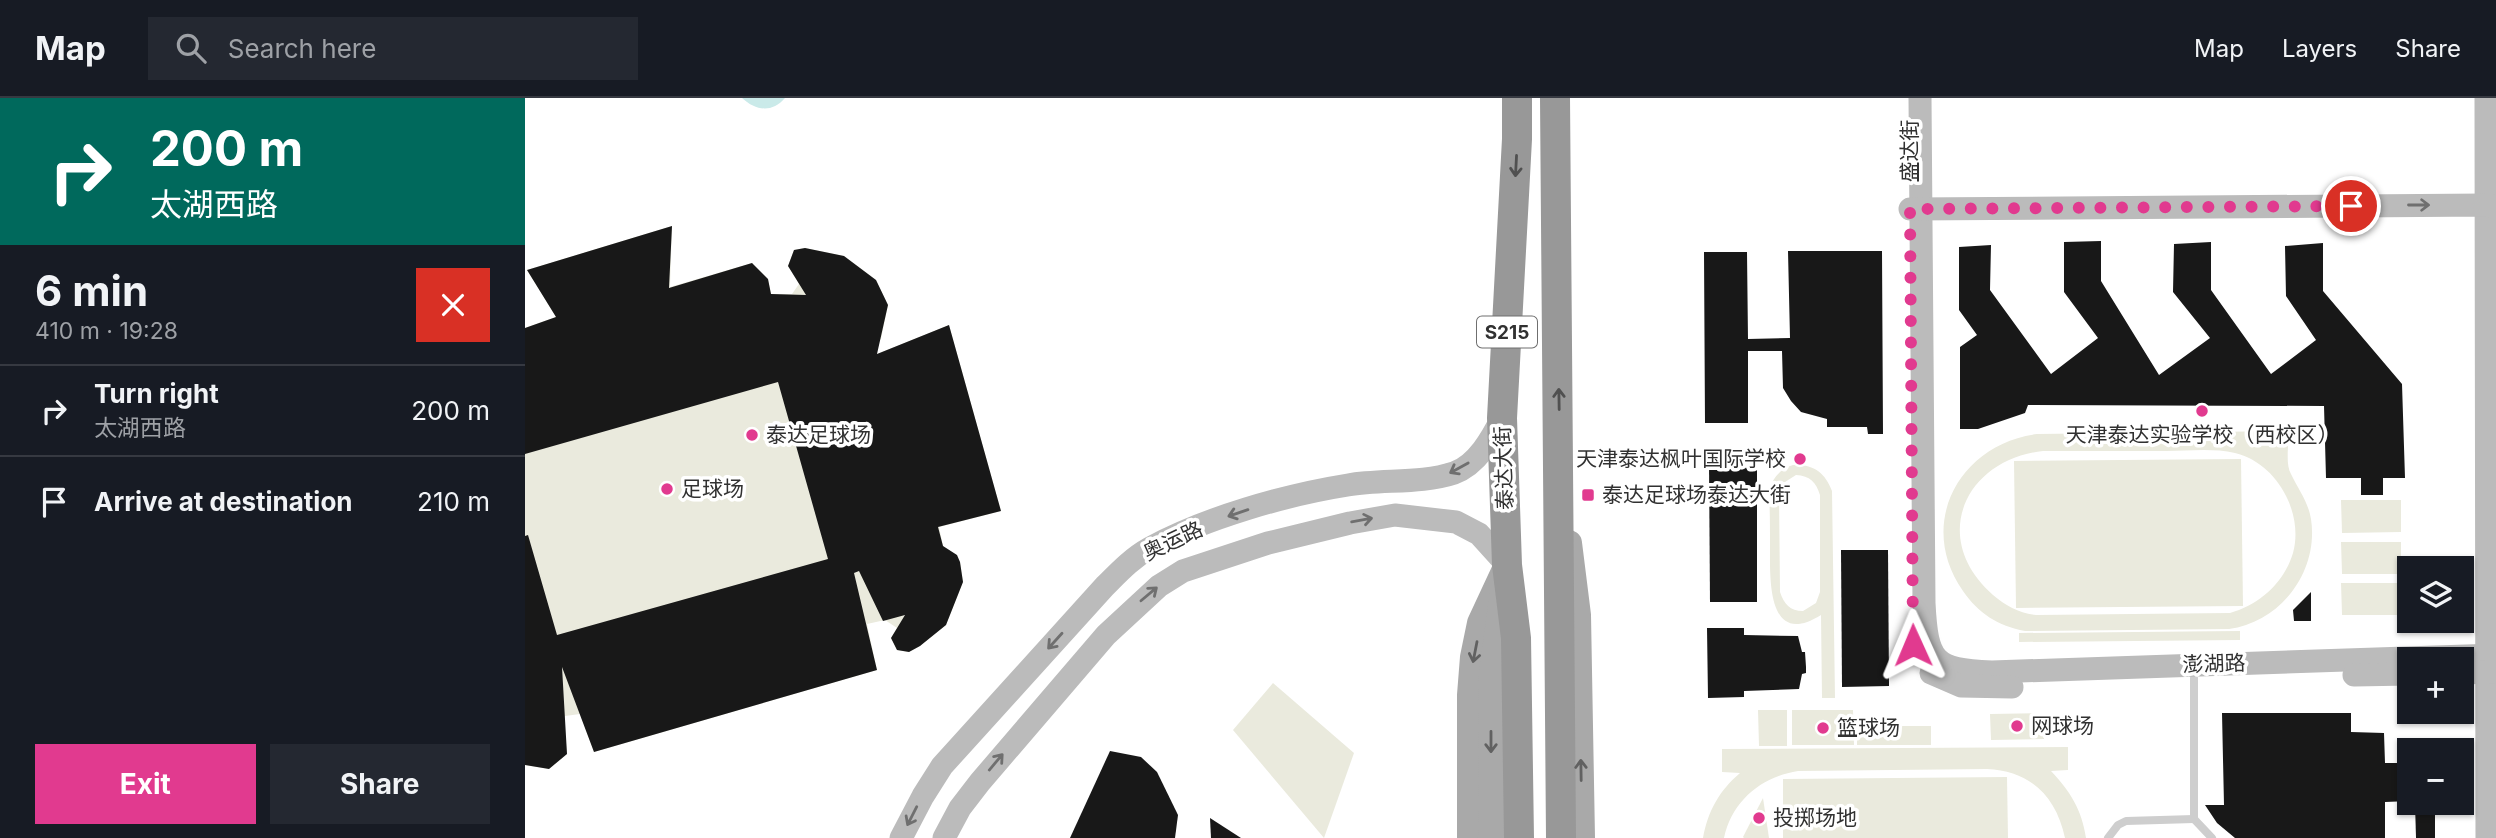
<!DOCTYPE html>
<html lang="en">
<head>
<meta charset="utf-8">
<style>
	:root { --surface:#171b24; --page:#242831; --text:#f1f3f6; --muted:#9ea1a6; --line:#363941; --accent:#e13a8f }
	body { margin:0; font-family:Inter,"Noto Sans SC",sans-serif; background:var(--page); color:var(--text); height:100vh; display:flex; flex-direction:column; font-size:26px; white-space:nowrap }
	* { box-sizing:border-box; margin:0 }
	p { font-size:23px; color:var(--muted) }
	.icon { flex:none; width:38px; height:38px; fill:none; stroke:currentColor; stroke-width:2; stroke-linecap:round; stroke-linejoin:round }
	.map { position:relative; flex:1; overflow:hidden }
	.panel { display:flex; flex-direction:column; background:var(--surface); width:525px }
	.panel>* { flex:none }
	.top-card { background:#00695c; color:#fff; overflow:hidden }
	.controls { position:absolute; left:1872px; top:458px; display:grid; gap:14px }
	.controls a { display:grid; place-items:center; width:77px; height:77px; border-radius:0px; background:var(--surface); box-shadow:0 2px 5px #0004; font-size:35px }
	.pin { position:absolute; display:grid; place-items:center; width:60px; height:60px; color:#fff; margin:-30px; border:4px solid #fff; border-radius:50%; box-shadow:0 2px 7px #0007 }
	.me { position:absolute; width:77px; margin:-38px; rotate:359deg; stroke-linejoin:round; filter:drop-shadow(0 0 5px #0008) }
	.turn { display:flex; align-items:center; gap:24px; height:147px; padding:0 35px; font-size:32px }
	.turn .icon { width:91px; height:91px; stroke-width:2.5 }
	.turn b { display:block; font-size:49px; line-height:60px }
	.round { display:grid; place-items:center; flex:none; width:74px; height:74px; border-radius:0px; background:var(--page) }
	.head { display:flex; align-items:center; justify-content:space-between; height:119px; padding:0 35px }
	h1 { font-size:42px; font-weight:700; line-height:52px }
	.primary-button { display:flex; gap:14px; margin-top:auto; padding:14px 35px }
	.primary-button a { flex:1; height:80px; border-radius:0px; background:var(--accent); color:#fff; font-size:28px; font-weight:700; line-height:80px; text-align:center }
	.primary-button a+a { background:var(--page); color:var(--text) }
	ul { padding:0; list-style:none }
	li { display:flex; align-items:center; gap:21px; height:91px; padding:0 35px; border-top:2px solid var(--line) }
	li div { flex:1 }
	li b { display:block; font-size:26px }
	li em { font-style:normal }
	header { display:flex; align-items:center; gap:42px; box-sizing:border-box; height:98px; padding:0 35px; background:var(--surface); border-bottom:2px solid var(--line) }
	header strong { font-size:33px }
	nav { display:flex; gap:38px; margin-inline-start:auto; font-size:24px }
	.search { width:490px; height:63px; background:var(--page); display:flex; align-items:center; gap:18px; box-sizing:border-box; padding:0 24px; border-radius:0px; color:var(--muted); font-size:26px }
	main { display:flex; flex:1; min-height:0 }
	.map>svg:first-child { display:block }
	.green { fill:#eaeadd; fill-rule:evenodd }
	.water { fill:#caeae9 }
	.building { fill:#181818 }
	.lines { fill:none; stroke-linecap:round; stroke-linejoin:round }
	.lane { stroke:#cecece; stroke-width:8 }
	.secondary { stroke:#bbb; stroke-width:23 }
	.primary { stroke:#a9a9a9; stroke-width:26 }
	.highway { stroke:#989898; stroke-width:30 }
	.oneway { stroke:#505050 }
	.oneway2 { stroke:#6f6f6f }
	.oneway3 { stroke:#616161 }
	.route { stroke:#e13a8f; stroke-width:12; stroke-dasharray:0 21.6 }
	.poi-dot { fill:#e13a8f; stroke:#fff; stroke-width:2.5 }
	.labels { text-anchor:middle; stroke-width:7; stroke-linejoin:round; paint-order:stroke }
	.shield { fill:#fff; stroke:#6f6f6f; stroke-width:2 }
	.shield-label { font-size:19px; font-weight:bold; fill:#313131 }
	.street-label { font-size:21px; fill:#313131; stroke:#fff }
	.poi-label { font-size:21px; fill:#313131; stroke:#fff; text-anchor:start }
</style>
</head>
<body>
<header>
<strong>Map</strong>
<div class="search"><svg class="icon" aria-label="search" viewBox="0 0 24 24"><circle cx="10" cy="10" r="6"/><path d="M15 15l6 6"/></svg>Search here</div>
<nav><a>Map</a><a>Layers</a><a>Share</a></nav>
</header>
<main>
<section class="panel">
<div class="top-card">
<div class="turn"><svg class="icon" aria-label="right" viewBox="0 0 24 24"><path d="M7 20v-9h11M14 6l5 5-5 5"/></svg><div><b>200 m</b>太湖西路</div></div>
</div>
<div class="head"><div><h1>6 min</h1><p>410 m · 19:28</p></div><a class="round" style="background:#d93025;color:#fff"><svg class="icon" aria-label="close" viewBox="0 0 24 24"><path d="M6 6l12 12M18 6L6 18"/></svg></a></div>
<ul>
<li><svg class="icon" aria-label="right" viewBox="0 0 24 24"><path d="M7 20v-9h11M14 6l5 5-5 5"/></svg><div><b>Turn right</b><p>太湖西路</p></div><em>200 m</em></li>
<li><svg class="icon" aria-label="arrive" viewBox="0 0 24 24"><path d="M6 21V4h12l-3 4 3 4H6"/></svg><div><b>Arrive at destination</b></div><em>210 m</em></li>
</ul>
<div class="primary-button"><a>Exit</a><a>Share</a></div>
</section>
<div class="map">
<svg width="1971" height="740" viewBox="0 0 1971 740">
	<rect width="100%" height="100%" fill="#fff"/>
	<g class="green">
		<path d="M147,128L145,189L227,165L243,181L246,196H267L274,186L263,168L269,152L280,150L319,158L351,182L363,207L356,241L335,251L340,261L424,227L476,413L414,429L418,448L435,464L438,484L421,527L395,548L384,554L372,552L366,540L372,530L360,522L342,526L352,572L69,654L55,616L40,618L34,626L40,635L42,656L24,671L0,667V230L31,219L2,172Z"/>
		<path d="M1764,333C1764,345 1760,366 1766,376C1773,391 1783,403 1786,421C1794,473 1756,524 1704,531L1500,533C1473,528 1453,515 1438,493C1391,426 1434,346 1512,336ZM1518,353C1559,353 1600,353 1641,353C1663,353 1688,350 1710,355C1752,365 1779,415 1768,455C1759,485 1734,507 1705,515L1511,517C1494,515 1481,508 1468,497C1404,441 1439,362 1518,353Z"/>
		<path d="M1716,361L1718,508L1491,510L1489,363Z"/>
		<path d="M1268,367C1288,366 1300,374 1307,393L1310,600H1297L1296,517C1242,551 1245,481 1245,449C1245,431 1245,412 1244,394C1247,380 1255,371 1268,367ZM1271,377C1285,378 1291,384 1295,397V494L1291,505L1278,513C1265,513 1259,506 1255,494L1254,395L1260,384Z"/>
		<path d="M1816,402H1876V434L1817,435Z"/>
		<path d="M1816,444H1876V476H1817Z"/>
		<path d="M1816,485H1876V517H1817Z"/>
		<path d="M1715,533V542L1494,544V535Z"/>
		<path d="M748,585L829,655L799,740L708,632Z"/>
		<path d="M1233,612H1262V648H1234Z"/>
		<path d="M1267,612H1328L1329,647H1267Z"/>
		<path d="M1519,615V641L1466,642L1465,616Z"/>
		<rect x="1332" y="628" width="74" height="19"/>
		<path d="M1543,649V672L1526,673C1545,693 1557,712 1561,740H1540C1531,698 1505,673 1462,671L1273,673C1236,679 1207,703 1199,740H1178C1183,713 1194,693 1215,675L1197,674V651Z"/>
		<path d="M1482,679L1483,740H1258V681Z"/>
		<path d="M1238,700L1244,740H1219L1218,739Z"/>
	</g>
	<path class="water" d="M217,0H260C247,15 231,13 217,0Z"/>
	<g class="building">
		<path d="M147,128L144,190L227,165L243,181L246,196L281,197L263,168L269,152L280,150L319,158L351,182L363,207L352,256L424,227L476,413L413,429L418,448L432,457L435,464L438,484L421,527L395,548L384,554L372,552L366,540L380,517L358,523L334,473L329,475L352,572L69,654L37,569L42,656L24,671L0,667V438L3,437L32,537L303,461L253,284L0,356V230L31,219L2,172Z"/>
		<path d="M1576,143V183L1634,277L1685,240L1648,194L1649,146L1686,144V192L1746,276L1791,242L1761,198L1760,148L1798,145V193L1877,286L1880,380H1858V397H1836V380H1801L1799,308L1503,307L1500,315L1453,331H1435V249L1452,237L1434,212V149L1466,147L1465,192L1526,276L1573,240L1539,194V144Z"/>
		<path d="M1263,153H1357L1358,336H1343L1342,329H1302V321L1276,314L1266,303L1258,290L1257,253H1223V325H1180L1179,154H1222L1223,241L1265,240Z"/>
		<path d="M1184,363H1232V504H1185Z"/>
		<path d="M1316,452H1363L1364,588L1317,589Z"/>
		<path d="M1786,494V523H1769L1768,512Z"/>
		<path d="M1182,530H1219V537L1273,538L1277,554H1280L1281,569V575L1277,576L1274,591L1219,593V599L1183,600Z"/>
		<path d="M1697,615H1826V634L1859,635L1860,665H1885V703L1860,704V740H1710L1692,725L1680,707H1699Z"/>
		<path d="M585,653L616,659L632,674L653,717L650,740H545Z"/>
		<path d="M1890,705H1910V740H1891Z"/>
		<path d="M685,720L716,740H686Z"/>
	</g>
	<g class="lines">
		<g class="lane">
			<path d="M1669,580V721L1687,740"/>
			<path d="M1583,740L1593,727L1601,723L1669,721"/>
		</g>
		<g class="secondary">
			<path d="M1395,0L1399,505C1402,563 1408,572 1467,574L1971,557"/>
			<path d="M1961,0L1962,740"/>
			<path d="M1385,111L1961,107L1971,109"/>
			<path d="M1406,575L1436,588L1487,589"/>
			<path d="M1937,575L1971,574"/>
			<path d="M1829,577L1885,576"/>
			<path d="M376,740L398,698L417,668L580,488C594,474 607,460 625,450C680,420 760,397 823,387C857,381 896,386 929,375C952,367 967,340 977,320"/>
			<path d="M419,740L435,710L455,684L581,537L634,488L658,473L743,445L825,425L870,417L931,424L954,436L982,467"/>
		</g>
		<g class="primary">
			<path d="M1044,445L1053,517L1057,740"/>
			<path d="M945,740V597L948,559L955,525L982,467"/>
			<path d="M966,740L967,575L977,500"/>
		</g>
		<g class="highway">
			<path d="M992,0V41L977,320L982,467L991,540L994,740"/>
			<path d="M1030,0L1036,740"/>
		</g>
	</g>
	<defs><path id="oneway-shaft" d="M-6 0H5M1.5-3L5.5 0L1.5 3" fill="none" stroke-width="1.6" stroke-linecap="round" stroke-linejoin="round" transform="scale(1.75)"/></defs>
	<g class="oneway">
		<use href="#oneway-shaft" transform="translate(991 68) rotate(93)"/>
		<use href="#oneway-shaft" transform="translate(1034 301) rotate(-91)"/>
	</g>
	<g class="oneway2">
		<use href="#oneway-shaft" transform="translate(1894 107)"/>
		<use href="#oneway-shaft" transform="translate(934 370) rotate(151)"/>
		<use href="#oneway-shaft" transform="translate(713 415) rotate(161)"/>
		<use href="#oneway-shaft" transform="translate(837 422) rotate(-10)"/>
		<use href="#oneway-shaft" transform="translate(624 496) rotate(-40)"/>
		<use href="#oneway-shaft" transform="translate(530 543) rotate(132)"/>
		<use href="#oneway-shaft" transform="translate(471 664) rotate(-50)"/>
		<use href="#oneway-shaft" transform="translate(387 718) rotate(117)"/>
	</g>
	<g class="oneway3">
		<use href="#oneway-shaft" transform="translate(950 554) rotate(101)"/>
		<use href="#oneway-shaft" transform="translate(966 644) rotate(90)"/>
		<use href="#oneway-shaft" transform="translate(1056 672) rotate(-91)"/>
	</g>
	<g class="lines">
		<path class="route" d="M1388,547L1385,111L1826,108"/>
	</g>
	<g class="poi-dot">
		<circle cx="1677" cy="313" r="7"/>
		<circle cx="227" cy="337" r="7"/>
		<circle cx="1275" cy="361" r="7"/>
		<circle cx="142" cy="391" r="7"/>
		<rect x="1056" y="390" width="14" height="14" rx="3.5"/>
		<circle cx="1492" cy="628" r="7"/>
		<circle cx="1298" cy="630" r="7"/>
		<circle cx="1234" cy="720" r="7"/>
	</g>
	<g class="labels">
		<rect class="shield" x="952" y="218.5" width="60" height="31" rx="5"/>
		<g class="shield-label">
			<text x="982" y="241">S215</text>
		</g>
		<g class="street-label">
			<text transform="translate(1385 53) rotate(-90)" y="7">盛达街</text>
			<text transform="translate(979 370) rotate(-92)" y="7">泰达大街</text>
			<text transform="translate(648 443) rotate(-25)" y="7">奥运路</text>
			<text transform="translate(1689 566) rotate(-2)" y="7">澎湖路</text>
		</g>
		<g class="poi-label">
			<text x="241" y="344">泰达足球场</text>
			<text x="1677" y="344" text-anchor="middle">天津泰达实验学校（西校区）</text>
			<text x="1261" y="368" text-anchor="end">天津泰达枫叶国际学校</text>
			<text x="156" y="398">足球场</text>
			<text x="1077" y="404">泰达足球场泰达大街</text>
			<text x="1506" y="635">网球场</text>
			<text x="1312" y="637">篮球场</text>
			<text x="1248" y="727">投掷场地</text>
		</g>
	</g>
</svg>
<div class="controls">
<a><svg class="icon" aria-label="layers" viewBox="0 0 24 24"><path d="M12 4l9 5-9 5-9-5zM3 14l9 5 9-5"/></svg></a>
<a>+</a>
<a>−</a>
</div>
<div class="pin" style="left:1826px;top:108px;background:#d93025"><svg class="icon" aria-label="arrive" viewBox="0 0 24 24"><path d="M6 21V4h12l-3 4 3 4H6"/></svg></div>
<svg class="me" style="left:1388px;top:547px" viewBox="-20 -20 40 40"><path d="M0-17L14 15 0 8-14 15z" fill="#e13a8f" stroke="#fff" stroke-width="4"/></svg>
</div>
</main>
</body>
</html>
